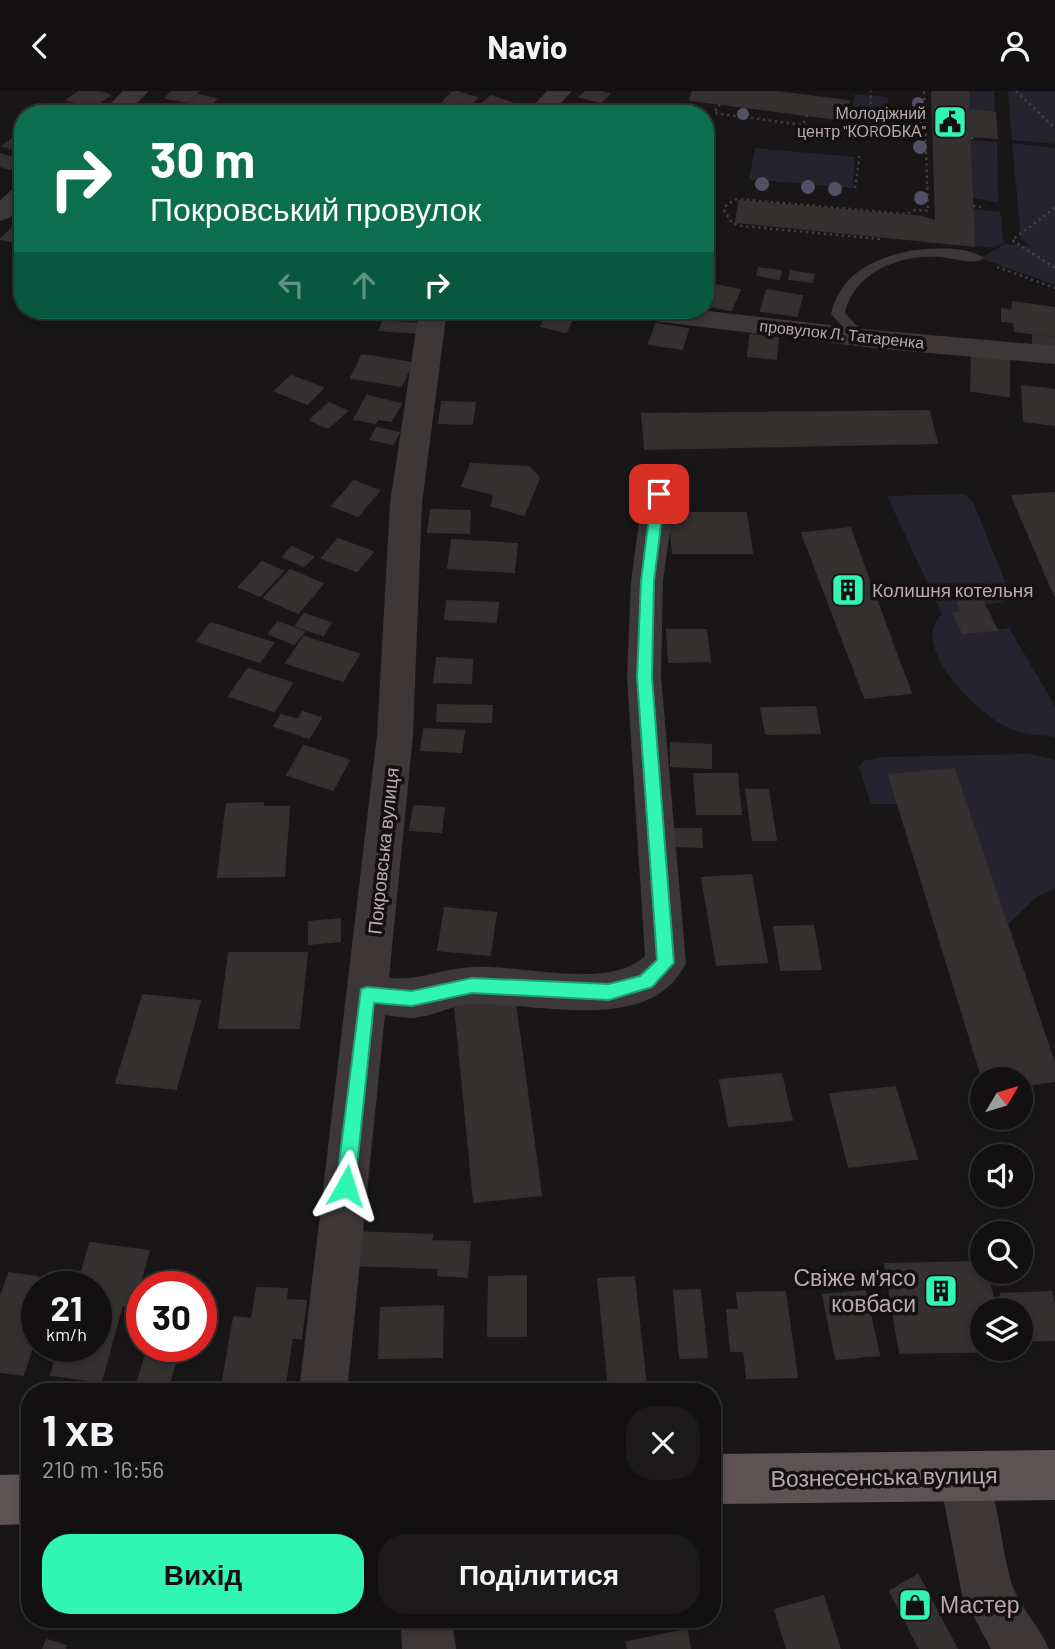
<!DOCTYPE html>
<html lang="uk">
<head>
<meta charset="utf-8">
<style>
	:root { --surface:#121010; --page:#1b1919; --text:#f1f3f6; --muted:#9c9d9f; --line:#313030; --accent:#31f6b3 }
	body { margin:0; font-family:Barlow,sans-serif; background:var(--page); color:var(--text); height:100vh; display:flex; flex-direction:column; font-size:26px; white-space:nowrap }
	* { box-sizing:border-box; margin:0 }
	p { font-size:23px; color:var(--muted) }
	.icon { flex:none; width:38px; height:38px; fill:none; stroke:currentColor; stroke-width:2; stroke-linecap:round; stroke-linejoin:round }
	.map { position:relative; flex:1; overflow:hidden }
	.drawer { position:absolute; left:21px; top:1292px; width:700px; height:245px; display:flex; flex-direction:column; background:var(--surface); border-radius:28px; box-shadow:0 4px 10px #0003,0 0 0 2px var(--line) }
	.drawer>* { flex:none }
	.top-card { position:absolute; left:14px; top:14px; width:700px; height:214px; border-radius:28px; box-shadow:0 4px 10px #0003,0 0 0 2px var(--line); background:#0b6e4f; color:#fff; overflow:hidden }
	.needle { width:46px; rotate:52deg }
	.tools { position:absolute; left:970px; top:976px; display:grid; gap:14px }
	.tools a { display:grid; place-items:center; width:63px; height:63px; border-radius:50%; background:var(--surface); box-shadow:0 4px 10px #0003,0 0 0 2px var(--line); font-size:35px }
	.speed { position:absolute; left:21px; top:1180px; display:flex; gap:14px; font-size:35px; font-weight:700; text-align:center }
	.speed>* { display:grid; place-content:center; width:91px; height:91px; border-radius:50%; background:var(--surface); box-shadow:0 4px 10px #0003,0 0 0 2px var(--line); line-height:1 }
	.speed small { font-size:18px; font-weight:400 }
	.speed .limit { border:10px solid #d22; background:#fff; color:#111 }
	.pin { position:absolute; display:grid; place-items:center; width:60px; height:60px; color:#fff; margin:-30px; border-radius:14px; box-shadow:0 4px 10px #0006 }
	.me { position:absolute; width:77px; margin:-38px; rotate:6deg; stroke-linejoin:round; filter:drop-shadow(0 0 5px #0008) }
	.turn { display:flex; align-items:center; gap:24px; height:147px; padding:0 21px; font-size:32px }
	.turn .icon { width:91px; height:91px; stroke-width:2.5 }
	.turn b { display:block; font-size:49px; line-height:60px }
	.lanes { display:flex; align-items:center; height:66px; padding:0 21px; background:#0003; justify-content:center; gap:35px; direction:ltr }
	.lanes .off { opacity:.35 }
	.round { display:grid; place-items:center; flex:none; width:74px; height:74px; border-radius:28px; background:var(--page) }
	.overview { display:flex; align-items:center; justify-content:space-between; height:119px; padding:0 21px }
	h1 { font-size:42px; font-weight:700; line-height:52px }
	.action { display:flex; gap:14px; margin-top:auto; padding:14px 21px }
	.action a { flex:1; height:80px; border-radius:28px; background:var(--accent); color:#111; font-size:28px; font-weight:700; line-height:80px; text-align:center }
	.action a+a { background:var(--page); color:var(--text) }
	header { display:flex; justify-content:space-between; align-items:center; height:91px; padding:0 21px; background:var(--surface); font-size:32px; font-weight:700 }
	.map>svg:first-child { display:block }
	.green { fill:#25242e }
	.building { fill:#353131; stroke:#353030; stroke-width:2 }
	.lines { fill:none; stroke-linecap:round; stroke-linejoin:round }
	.path { stroke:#453d3f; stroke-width:2.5; stroke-dasharray:2.5 3.5; stroke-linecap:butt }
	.lane { fill:#3e3738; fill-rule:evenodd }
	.street { fill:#3e3738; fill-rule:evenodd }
	.primary { fill:#5d5355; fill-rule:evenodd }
	.tree { fill:#525064 }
	.route { fill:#31f6b3; stroke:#20a074; stroke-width:2 }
	.labels { text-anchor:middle; stroke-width:7; stroke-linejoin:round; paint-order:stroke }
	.far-poi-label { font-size:16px; fill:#b9a8ad; stroke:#141111; text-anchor:end }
	.far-street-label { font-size:16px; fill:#b9a8ad; stroke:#141111 }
	.poi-label { font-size:19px; fill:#b9a8ad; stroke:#141111; text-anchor:start }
	.street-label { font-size:19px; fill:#b9a8ad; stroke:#141111 }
	.near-poi-label { font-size:23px; fill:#b9a8ad; stroke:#141111; text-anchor:end }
	.near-street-label { font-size:23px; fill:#b9a8ad; stroke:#141111 }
</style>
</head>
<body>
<header><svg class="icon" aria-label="back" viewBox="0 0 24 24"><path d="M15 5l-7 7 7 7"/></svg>Navio<svg class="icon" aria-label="person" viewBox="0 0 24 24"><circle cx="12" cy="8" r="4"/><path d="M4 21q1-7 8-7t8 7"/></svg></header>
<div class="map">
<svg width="1055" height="1558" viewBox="0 0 1055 1558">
	<rect width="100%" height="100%" fill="#181616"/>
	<g class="green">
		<path d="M968,0H994L995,22L970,19Z"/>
		<path d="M1008,0H1055V53L1012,49Z"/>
		<path d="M855,3L888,6L887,35L850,29Z"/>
		<path d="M971,49L997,51L998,111L972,107Z"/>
		<path d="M1012,52L1055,57V194L980,167L1005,153L1030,155L1021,148Z"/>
		<path d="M755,57L855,66L853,97L749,88Z"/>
		<path d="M973,118L1000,121L1004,152L994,157L974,155Z"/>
		<path d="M964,403L973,411L1011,505L1004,511L984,514L981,508L957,510L962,521L997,539L1009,537L1055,615V646C1039,644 1022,644 1007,636C978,623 907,554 942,523L887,405Z"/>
		<path d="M1031,663L1055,669V797L1037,806L1007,834L954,678L889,684L898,713H871L859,676L863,670L882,666Z"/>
	</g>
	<g class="building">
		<path d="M80,0H96L110,4L95,15L67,9Z"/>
		<path d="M172,0H199L189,11L166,7Z"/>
		<path d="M454,0L477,7L467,17L443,11Z"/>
		<path d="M586,0H597L609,3L601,11L580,6Z"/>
		<path d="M693,0H769L849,10L845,29L690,9Z"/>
		<path d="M932,0H968L974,155L925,150L922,126L936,130Z"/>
		<path d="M198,4L216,8L208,16L190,13Z"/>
		<path d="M491,5L523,16L510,23L482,13Z"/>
		<path d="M970,19L995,22L997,47L971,45Z"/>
		<path d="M19,43L23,45V61L3,55Z"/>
		<path d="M0,63L20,69L10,78L0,75Z"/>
		<path d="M739,110L922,126L925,150L736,131Z"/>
		<path d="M14,135L23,137V153L1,148Z"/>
		<path d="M759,177L781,180L779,188L757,184Z"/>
		<path d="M791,180L814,184L812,191L789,188Z"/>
		<path d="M711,193L740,199L731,219L705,214Z"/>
		<path d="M767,199L802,205L797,225L761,220Z"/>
		<path d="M1013,211L1055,217V245L1015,240L1014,231L1002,230V218L1012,219Z"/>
		<path d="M451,219H480L476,227L449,222Z"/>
		<path d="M550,219L575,223L566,241L541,235Z"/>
		<path d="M383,230L419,233L417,242L380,239Z"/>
		<path d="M656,233L688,238L682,258L649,253Z"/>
		<path d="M750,244L778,247L776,268L748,265Z"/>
		<path d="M1033,244L1055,247V260L1033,257Z"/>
		<path d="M972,260L1009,265V305L971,300Z"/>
		<path d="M362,264L412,272L401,295L351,287Z"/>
		<path d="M291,285L323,297L307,313L275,300Z"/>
		<path d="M1022,295L1055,299V334L1024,330Z"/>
		<path d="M367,305L401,313L391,330L378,328L375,332L354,328Z"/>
		<path d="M442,311L475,312L472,333L439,332Z"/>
		<path d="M329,312L347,320L328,337L310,329Z"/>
		<path d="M929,320L937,352L645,358L642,323Z"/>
		<path d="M377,337L399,342L393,353L371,348Z"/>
		<path d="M471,373L529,376L539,387L524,424L492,415L494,403L462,395Z"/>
		<path d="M354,390L379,400L358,425L332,415Z"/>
		<path d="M1055,402V505L1012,405Z"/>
		<path d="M431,419L470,420L469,442L428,441Z"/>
		<path d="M669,422H746L752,462H673Z"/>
		<path d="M850,437L894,557L911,602L865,607L802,442Z"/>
		<path d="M338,448L373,461L357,480L322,467Z"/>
		<path d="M452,449L517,453L514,481L448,477Z"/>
		<path d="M292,456L313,466L304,475L283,466Z"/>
		<path d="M262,471L283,480L260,505L239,496Z"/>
		<path d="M290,479L323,493L298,522L264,507Z"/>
		<path d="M981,508L997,539L963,542L953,522L962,521L957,510Z"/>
		<path d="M447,510L498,512L496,531L445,528Z"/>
		<path d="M304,523L331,532L323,544L296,535Z"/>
		<path d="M278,531L304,541L294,553L269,543Z"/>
		<path d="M211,532L273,552L260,571L197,550Z"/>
		<path d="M667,539H706L710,570L669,571Z"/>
		<path d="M304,546L359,563L343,590L286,572Z"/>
		<path d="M437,567L472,569L471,592L434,591Z"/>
		<path d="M248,578L292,592L274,620L229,605Z"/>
		<path d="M438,614L492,615L491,631L437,630Z"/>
		<path d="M815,616L820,642L766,643L761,617Z"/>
		<path d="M303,621L321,627L309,647L274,635L281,624L298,629Z"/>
		<path d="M424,638L464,640L461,661L421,659Z"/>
		<path d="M671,652L711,654V677L671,675Z"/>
		<path d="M304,655L349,669L333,699L287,684Z"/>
		<path d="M954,678L1055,974V990L1020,995V989H983L889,684Z"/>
		<path d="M694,683H737L741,723H697Z"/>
		<path d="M746,699H768L776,749H753Z"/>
		<path d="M263,712V716H289L288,732L224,734L227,713Z"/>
		<path d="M414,715L444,717L441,741L410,739Z"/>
		<path d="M288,732L284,785L218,786L224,734Z"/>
		<path d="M671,738H701L702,756L672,755Z"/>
		<path d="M751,784L767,871L717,874L702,787Z"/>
		<path d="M445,817L496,822L490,864L438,859Z"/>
		<path d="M340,828V850L309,853V831Z"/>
		<path d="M813,835L821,878L781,879L774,836Z"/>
		<path d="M229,862H307L299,937H219Z"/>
		<path d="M143,904L200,910L176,998L116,992Z"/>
		<path d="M515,912L541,1104L474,1111L455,915Z"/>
		<path d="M781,983L792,1029L729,1035L720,989Z"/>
		<path d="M895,996L917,1068L849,1076L830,1003Z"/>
		<path d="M352,1141L432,1144L431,1150L470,1151L467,1186L438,1184V1177L348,1174Z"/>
		<path d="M90,1152L149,1160L133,1216L122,1214L101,1291L51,1284L60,1255H96V1195H78Z"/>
		<path d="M982,1171V1181H987L996,1220H982V1258L1004,1260L900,1262L885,1173Z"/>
		<path d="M9,1182L38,1186L30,1211L37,1212V1242L23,1284L0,1281V1208Z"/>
		<path d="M526,1185V1245H488L489,1186Z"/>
		<path d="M634,1186L646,1294L609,1297L598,1188Z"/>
		<path d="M257,1197L287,1198L286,1209L306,1210L301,1247H292L285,1294L223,1290L234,1226L252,1228Z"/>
		<path d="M700,1199L707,1266L680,1267L674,1200Z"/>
		<path d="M865,1200L879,1264L858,1266L844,1202Z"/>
		<path d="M785,1201L797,1286L747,1287L744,1260H731L727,1219H739L737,1202Z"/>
		<path d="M1051,1201L1055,1217V1249L1020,1250V1220H1005L1001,1203Z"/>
		<path d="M844,1202L858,1266L836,1268L823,1204Z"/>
		<path d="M443,1215L442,1266L379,1267L381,1217Z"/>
		<path d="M148,1255H179L178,1262L148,1257Z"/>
		<path d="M148,1257L178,1262L167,1300H135Z"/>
		<path d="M918,1484L941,1528L913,1545L890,1500Z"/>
		<path d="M823,1505L840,1558H787L775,1519Z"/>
		<path d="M941,1528L957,1558H920L913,1545Z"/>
		<path d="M687,1539L690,1558H628L627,1551Z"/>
		<path d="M47,1549L66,1555L65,1558H43Z"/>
	</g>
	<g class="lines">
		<g class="path">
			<path d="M1016,0L1055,37"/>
			<path d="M720,13L714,22L803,34"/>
			<path d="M870,19L871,0"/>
			<path d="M870,19L876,23L870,26L864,21Z"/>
			<path d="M876,23L897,25"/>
			<path d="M807,24L803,34L842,39L869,32L870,26"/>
			<path d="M869,32L898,36"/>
			<path d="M971,47H977"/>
			<path d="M855,97L860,62"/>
			<path d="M973,115L982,116"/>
			<path d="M1055,117L1012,149L1055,177"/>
			<path d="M880,148L742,135L732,132L724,119L727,113L737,108L907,123L915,119L928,120L924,0"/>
			<path d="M997,176L1055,197"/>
		</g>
		<path class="lane" d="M914,159C933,157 968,155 984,167C974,175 954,167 941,166C901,163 854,180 845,222L858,236L879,248L872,252L848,242L831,223C841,181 875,167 914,159Z"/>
		<g class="street">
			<path d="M123,0H149L126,23H100Z"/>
			<path d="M547,0H572L551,23H526Z"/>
			<path d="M23,94V115L9,127L0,130V109L14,97Z"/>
			<path d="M419,219H447L422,412L413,644L389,887C421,890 442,877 473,876C522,873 608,900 645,865L627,586L631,490L643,403L648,395L659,392L670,395L675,403L663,490L661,586L686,872C652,945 538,911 474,913C453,913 433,926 412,927C403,927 393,925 385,924L347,1300H299L377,644L390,412Z"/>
			<path d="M615,219H699L873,239L1055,255V273L873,257L629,227L619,225Z"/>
			<path d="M964,1360L982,1367C998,1406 1000,1450 1011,1491C1018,1514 1039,1535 1049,1558H991L962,1504L939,1385L946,1367Z"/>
			<path d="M400,1528H452L456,1558H402Z"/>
		</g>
		<g class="primary">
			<path d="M1055,1359V1409L712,1413V1363Z"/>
			<path d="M30,1383V1433L0,1434V1384Z"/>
		</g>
	</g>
	<g class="tree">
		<circle cx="918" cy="12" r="6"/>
		<circle cx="743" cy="23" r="6"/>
		<circle cx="916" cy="33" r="6"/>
		<circle cx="920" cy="56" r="7"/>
		<circle cx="762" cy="93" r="7"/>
		<circle cx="808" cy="96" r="7"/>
		<circle cx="835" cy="98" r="7"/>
		<circle cx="921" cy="107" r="7"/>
	</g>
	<path class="route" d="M659,398L665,403L654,490L652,586L674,872L652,896L609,909L472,902L412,915L374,912L355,1095L352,1102L346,1104L339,1102L336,1095L361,898L367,896L412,900L472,887L609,893L640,885L657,869L637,586L641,490L652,403Z"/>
	<defs>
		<symbol id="civic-square" viewBox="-11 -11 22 22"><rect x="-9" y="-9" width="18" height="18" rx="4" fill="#31f6b3" stroke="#141111"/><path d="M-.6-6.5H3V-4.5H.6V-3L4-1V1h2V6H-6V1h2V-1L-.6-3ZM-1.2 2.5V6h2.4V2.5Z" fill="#111"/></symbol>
		<symbol id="building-square" viewBox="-11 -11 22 22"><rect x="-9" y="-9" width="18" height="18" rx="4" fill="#31f6b3" stroke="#141111"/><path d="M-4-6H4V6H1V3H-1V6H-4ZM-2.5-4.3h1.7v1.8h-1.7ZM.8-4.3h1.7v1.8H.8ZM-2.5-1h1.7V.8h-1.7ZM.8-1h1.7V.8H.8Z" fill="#111"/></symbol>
		<symbol id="shop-square" viewBox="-11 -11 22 22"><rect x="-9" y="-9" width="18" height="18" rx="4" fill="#31f6b3" stroke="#141111"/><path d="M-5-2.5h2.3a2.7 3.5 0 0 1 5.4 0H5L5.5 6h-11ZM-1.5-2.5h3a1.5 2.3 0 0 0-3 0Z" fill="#111"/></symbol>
	</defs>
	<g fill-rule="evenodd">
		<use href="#civic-square" x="931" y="12" width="38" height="38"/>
		<use href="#building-square" x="829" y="480" width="38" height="38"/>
		<use href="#building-square" x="922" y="1181" width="38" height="38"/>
		<use href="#shop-square" x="896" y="1495" width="38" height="38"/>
	</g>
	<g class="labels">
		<g class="far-poi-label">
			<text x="926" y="28">Молодіжний<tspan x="926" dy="18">центр "КОRОБКА"</tspan></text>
		</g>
		<g class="far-street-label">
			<text transform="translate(842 243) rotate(6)" y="6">провулок Л. Татаренка</text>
		</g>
		<g class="poi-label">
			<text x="872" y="506">Колишня котельня</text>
		</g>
		<g class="street-label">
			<text transform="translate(383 760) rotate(-84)" y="7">Покровська вулиця</text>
		</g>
		<g class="near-poi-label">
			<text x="916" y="1195">Свіже м'ясо<tspan x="916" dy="26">ковбаси</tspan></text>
			<text x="940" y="1522" text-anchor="start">Мастер</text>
		</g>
		<g class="near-street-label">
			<text transform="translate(884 1386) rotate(-1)" y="8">Вознесенська вулиця</text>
		</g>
	</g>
</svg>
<div class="tools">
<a><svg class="needle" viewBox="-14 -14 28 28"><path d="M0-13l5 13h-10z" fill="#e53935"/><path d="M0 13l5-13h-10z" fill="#9c9d9f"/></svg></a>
<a><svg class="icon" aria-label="sound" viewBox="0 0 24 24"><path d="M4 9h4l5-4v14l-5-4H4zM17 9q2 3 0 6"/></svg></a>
<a><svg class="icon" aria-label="search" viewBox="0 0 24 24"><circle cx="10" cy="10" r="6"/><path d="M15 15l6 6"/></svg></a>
<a><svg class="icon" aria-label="layers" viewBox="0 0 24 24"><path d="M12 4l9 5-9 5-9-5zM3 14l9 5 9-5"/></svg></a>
</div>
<div class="speed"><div>21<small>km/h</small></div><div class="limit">30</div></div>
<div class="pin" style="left:659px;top:403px;background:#d93025"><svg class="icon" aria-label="arrive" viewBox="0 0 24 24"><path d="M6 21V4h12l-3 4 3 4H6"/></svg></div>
<svg class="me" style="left:346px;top:1095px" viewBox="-20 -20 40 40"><path d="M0-17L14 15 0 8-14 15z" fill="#31f6b3" stroke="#fff" stroke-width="4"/></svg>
<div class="top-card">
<div class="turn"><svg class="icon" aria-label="right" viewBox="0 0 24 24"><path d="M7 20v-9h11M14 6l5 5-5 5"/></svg><div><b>30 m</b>Покровський провулок</div></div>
<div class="lanes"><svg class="icon off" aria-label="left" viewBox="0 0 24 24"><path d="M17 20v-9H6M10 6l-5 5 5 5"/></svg><svg class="icon off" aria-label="ahead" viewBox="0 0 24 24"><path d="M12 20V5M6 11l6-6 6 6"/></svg><svg class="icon" aria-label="right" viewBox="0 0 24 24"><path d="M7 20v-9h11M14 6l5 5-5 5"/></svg></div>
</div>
<section class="drawer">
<div class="overview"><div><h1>1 хв</h1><p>210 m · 16:56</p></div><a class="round"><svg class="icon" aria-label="close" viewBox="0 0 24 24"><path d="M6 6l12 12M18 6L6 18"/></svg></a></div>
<div class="action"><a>Вихід</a><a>Поділитися</a></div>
</section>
</div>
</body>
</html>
